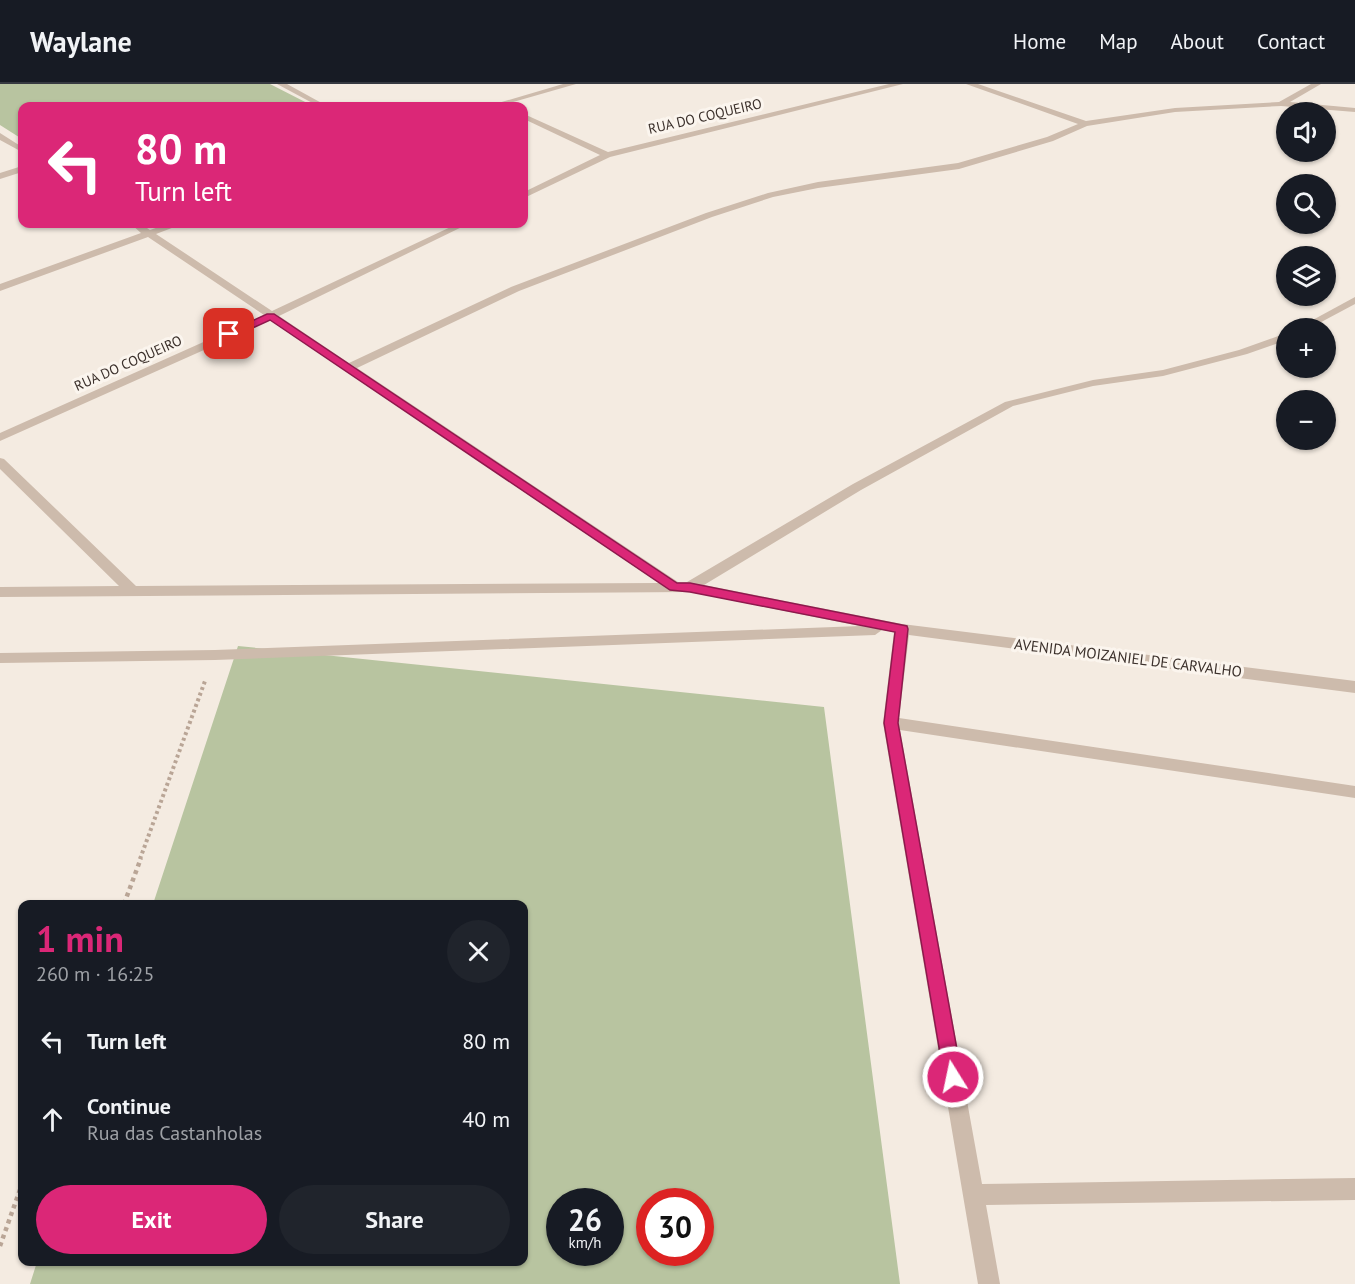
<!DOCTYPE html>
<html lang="en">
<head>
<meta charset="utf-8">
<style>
	:root { --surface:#171b24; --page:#20242c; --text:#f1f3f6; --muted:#9ea1a6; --line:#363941; --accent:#db2777 }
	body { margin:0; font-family:"PT Sans",sans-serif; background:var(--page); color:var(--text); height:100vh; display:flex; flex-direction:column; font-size:22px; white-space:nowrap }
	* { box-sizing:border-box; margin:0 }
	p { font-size:20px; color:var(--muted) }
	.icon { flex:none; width:33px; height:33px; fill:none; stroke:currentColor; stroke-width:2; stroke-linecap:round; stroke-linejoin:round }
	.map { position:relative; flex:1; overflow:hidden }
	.panel { position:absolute; left:18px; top:816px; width:510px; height:366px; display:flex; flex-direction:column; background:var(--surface); border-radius:12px; box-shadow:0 2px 4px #0004 }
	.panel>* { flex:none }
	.guide { position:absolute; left:18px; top:18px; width:510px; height:126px; border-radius:12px; box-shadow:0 2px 4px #0004; background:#db2777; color:#fff; overflow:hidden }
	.buttons { position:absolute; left:1276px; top:18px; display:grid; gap:12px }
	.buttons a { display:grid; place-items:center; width:60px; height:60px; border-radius:50%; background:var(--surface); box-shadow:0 2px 4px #0004; font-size:30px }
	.speed { position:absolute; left:546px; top:1104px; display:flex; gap:12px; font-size:30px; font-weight:700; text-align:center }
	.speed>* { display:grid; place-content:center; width:78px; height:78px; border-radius:50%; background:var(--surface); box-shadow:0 2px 4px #0004; line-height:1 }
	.speed small { font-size:15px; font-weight:400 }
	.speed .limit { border:9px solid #d22; background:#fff; color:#111 }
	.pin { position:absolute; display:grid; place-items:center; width:51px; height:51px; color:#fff; margin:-26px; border-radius:12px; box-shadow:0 3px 9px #0006 }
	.me { position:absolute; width:66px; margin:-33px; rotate:350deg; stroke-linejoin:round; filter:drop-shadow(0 0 4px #0008) }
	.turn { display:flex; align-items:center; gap:21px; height:126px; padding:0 18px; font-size:27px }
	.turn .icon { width:78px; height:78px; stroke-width:2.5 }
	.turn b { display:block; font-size:42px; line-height:51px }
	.round { display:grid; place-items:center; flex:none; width:63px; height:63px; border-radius:32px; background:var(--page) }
	.overview { display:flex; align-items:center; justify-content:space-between; height:102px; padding:0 18px }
	h1 { font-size:36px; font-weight:800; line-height:45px; color:var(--accent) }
	.button { display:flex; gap:12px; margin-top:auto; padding:12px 18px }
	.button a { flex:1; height:69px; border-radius:36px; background:var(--accent); color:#fff; font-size:24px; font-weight:800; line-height:69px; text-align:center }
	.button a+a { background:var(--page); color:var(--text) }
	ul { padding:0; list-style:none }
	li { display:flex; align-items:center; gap:18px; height:78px; padding:0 18px }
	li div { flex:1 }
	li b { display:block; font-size:22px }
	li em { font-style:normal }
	header { display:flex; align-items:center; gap:36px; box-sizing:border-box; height:84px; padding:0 30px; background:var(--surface); border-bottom:2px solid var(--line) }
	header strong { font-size:28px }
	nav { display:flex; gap:33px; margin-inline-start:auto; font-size:21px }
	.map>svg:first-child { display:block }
	.green { fill:#b8c4a0; fill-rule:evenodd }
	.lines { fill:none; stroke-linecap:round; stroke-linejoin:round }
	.path-far1 { stroke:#b9a596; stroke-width:4; stroke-dasharray:3 3; stroke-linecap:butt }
	.path { stroke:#b9a596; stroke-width:4.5; stroke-dasharray:4 4; stroke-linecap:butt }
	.minor { fill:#cdbbac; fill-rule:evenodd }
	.route { fill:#db2777; stroke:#8e194d; stroke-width:1.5 }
	.labels { text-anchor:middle; stroke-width:6; stroke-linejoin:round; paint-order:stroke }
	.far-street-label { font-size:14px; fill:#3b302b; stroke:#fbf5ee }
	.street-label { font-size:15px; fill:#3b302b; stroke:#fbf5ee }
</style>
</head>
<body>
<header>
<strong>Waylane</strong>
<nav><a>Home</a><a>Map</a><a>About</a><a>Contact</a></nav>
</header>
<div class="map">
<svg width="1355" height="1200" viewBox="0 0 1355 1200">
	<rect width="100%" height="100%" fill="#f4ebe1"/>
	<g class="green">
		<path d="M0,0H270L313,22H22V55L0,41Z"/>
		<path d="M238,562L824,623L900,1200H30L37,1178H524V820H153ZM560,1118H610V1168H560ZM650,1118H700V1168H650Z"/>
	</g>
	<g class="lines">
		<path class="path-far1" d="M140,775L205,597"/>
		<g class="path">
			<path d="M124,820L141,774"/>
			<path d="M0,1162L22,1100"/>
		</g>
		<g class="minor">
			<path d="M277,0H287L327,22H318Z"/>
			<path d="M563,0H576L499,22H488Z"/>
			<path d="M889,0H903L610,73L524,114V108L600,71L524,35V30L608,68Z"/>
			<path d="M966,0H978L1086,37L1175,24L1279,18L1311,0H1321L1290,18L1355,24V28L1281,22L1175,28L1087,42L1053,57L959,85L818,104L773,113L712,133L519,207L357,284L678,498H687L853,400L1005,318L1093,296L1163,286L1239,266L1287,249V256L1247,270L1163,292L1093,302L1013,322L861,406L704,501L902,540L1355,597V609L909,551L899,634L1355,702V714L900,646L982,1100L1355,1094V1116L986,1121L1000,1200H978L883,639L894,548L882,546L875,551L215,576L0,579V569L215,566L860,542L690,508L0,513V503L119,502L0,385V374L4,375L136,502L659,499L271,236L0,357V349L264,231L148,153L0,207V200L141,149L131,140H141L150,146L167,140H178L177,142L156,150L272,227L457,140H468L279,232L349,279L511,203L706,129L768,109L818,98L958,79L1047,53L1078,40Z"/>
			<path d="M0,49L22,63V68L0,56Z"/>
			<path d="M22,82V88L0,95V89Z"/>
			<path d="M1355,213V220L1310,244H1298Z"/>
		</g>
	</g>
	<path class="route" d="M267,230H274L677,499H690L907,542L908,545L898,639L962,993L959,999L953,1002L947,999L944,993L884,639L895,548L690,508L670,506L270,236L233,253L224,250Z"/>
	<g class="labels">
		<g class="far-street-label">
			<text transform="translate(705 32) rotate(-13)" y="5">RUA DO COQUEIRO</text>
			<text transform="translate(128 279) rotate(-24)" y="5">RUA DO COQUEIRO</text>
		</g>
		<g class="street-label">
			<text transform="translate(1128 574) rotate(7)" y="5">AVENIDA MOIZANIEL DE CARVALHO</text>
		</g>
	</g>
</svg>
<div class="buttons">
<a><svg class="icon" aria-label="sound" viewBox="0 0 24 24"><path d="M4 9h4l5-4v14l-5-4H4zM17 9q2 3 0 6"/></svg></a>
<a><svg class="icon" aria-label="search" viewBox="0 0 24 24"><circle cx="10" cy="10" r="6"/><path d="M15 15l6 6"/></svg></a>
<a><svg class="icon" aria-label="layers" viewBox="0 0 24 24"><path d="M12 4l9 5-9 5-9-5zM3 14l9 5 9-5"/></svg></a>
<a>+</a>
<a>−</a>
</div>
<div class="speed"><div>26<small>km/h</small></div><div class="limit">30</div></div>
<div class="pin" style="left:229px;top:250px;background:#d93025"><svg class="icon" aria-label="arrive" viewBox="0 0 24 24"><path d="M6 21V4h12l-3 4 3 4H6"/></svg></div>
<svg class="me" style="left:953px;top:993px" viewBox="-20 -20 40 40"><circle r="17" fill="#db2777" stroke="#fff" stroke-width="3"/><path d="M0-11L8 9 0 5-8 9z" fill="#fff"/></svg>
<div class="guide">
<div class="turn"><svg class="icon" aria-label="left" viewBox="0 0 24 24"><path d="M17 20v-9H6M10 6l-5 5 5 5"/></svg><div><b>80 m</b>Turn left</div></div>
</div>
<section class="panel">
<div class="overview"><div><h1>1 min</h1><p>260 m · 16:25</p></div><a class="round"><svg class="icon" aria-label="close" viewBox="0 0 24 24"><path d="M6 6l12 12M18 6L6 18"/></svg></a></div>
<ul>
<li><svg class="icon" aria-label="left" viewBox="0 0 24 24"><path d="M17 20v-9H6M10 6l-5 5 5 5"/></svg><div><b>Turn left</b></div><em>80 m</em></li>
<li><svg class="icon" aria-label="ahead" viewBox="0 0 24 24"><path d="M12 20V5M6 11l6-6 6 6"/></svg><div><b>Continue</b><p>Rua das Castanholas</p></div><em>40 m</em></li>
</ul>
<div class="button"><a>Exit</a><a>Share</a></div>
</section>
</div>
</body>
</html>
